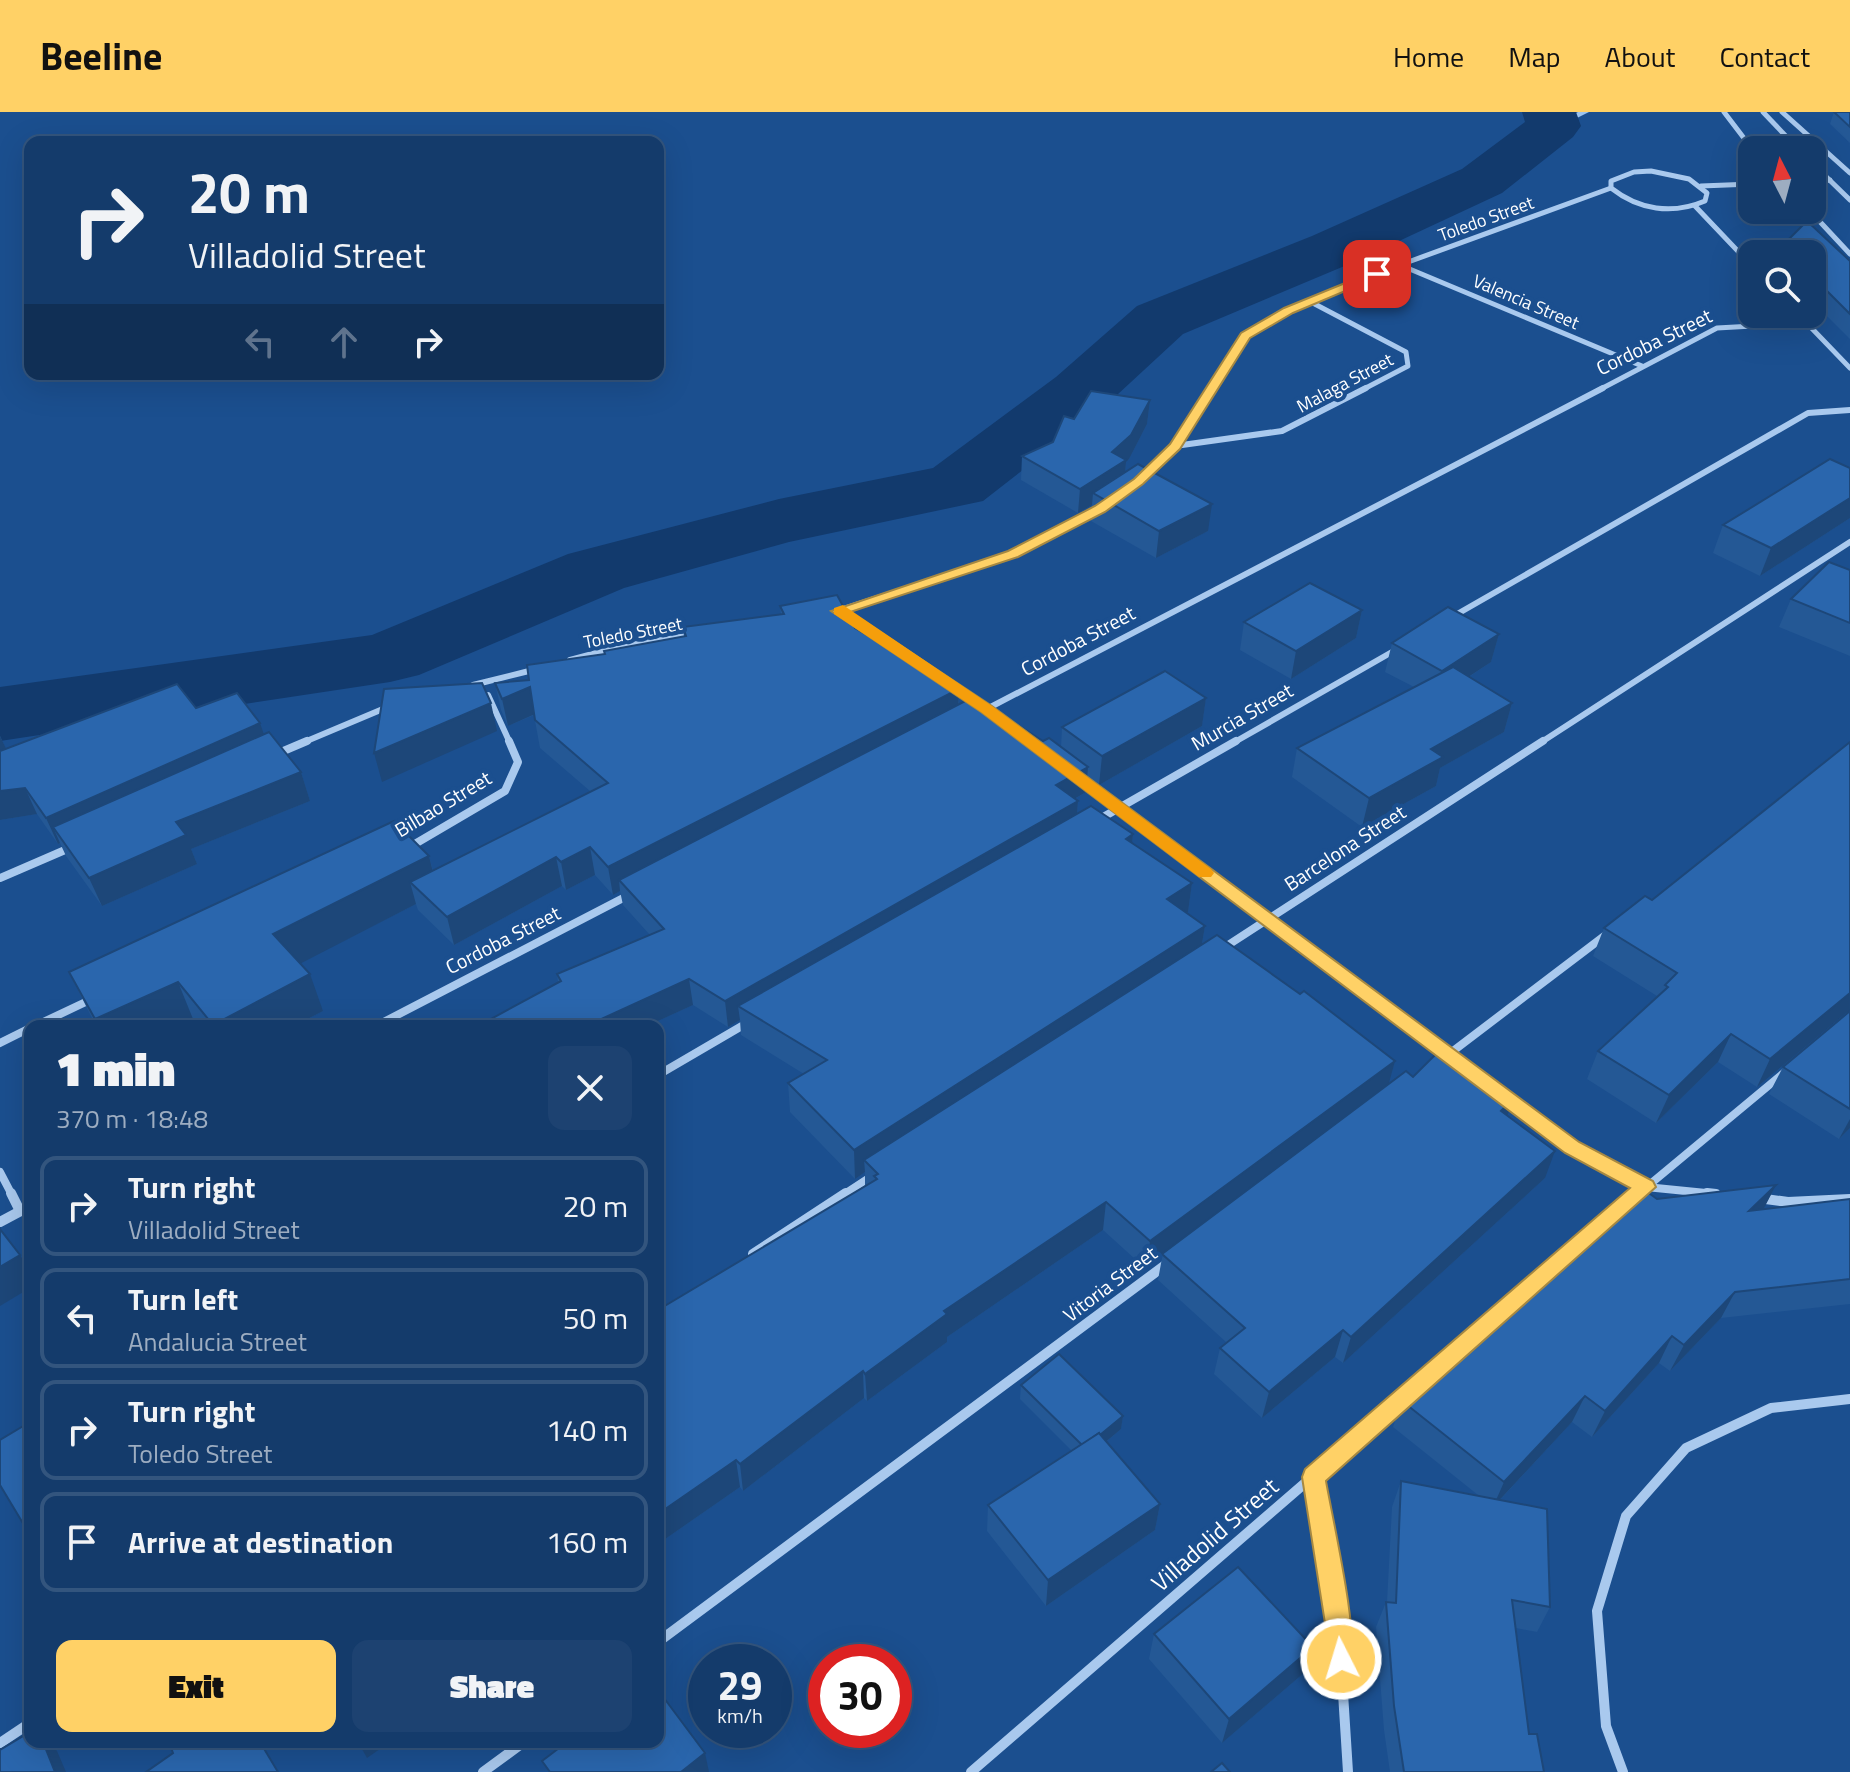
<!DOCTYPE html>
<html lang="en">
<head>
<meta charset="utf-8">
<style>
	:root { --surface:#143b6b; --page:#1d4271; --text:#f1f3f6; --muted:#9dadc1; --line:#33557e; --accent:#ffd166 }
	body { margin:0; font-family:"Titillium Web",sans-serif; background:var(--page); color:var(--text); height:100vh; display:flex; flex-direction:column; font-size:30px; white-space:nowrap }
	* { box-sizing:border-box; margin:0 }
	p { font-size:26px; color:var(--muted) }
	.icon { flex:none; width:44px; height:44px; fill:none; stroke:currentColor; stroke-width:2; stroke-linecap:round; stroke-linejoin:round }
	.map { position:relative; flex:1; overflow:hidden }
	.sheet { position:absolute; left:24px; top:908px; width:640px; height:728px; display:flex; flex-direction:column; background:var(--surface); border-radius:16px; box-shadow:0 8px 32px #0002,0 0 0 2px var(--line) }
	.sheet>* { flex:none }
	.hud { position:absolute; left:24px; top:24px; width:640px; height:244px; border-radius:16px; box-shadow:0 8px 32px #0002,0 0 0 2px var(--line); background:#143b6b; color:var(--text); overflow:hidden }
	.needle { width:52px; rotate:354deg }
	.fabs { position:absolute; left:1738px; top:24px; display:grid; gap:16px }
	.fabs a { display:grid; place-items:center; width:88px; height:88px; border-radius:16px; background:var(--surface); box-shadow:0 8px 32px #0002,0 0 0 2px var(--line); font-size:40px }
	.speed { position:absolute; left:688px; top:1532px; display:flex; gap:16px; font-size:40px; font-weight:700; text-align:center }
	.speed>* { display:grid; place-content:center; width:104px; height:104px; border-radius:50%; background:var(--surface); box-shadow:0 8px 32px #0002,0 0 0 2px var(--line); line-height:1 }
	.speed small { font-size:20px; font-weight:400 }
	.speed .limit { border:12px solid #d22; background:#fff; color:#111 }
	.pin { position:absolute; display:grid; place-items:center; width:68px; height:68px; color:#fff; margin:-34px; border-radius:16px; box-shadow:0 4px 12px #0006 }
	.me { position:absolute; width:88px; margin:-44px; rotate:355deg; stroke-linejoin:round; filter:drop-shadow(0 0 6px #0008) }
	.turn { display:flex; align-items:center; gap:28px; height:168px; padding:0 32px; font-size:36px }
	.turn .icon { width:104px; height:104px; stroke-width:2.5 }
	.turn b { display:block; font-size:56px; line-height:68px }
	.lanes { display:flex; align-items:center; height:76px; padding:0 32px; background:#0003; justify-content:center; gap:40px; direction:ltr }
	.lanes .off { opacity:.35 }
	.round { display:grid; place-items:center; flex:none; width:84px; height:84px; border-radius:16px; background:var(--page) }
	.head { display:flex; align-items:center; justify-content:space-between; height:136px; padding:0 32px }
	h1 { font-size:48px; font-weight:800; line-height:60px }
	.button { display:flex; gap:16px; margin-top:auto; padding:16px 32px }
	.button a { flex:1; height:92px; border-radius:16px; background:var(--accent); color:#111; font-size:32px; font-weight:800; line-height:92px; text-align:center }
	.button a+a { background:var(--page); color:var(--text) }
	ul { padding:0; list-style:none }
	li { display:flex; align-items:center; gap:24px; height:100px; margin:0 16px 12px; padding:0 16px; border:4px solid var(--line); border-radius:16px }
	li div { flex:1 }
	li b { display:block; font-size:30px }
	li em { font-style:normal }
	header { display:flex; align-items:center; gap:48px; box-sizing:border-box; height:112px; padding:0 40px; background:var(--accent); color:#111 }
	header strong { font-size:38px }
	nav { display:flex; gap:44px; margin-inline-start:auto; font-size:28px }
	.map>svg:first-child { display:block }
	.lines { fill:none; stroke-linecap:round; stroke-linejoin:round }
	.stream { fill:#9cc4f0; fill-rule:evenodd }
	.river { fill:#123a6d; fill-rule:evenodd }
	.street-far3 { stroke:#a9c9ee; stroke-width:5 }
	.street-far2 { stroke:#a9c9ee; stroke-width:6 }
	.street-far1 { stroke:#a9c9ee; stroke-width:8 }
	.street { stroke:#a9c9ee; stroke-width:10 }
	.wall { fill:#245895 }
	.shaded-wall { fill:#1d4779 }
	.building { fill:#2a66ad; stroke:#1d4779; stroke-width:2 }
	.route { fill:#ffd166; stroke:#a68842; stroke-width:2 }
	.slow { fill:#f59e0b }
	.labels { text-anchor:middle; stroke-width:8; stroke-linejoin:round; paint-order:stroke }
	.far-street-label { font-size:18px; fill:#fff; stroke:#1b4f8f }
	.street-label { font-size:20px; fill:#fff; stroke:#1b4f8f }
	.near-street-label { font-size:24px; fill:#fff; stroke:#1b4f8f }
</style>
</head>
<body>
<header>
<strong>Beeline</strong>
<nav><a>Home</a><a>Map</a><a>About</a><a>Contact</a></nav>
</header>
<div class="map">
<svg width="1850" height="1660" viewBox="0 0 1850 1660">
	<rect width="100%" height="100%" fill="#1b4f8f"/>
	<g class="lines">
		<path class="stream" d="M1578,0H1589L1557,16L1550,14Z"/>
		<path class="river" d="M1522,0H1576L1581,14L1573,25L1502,81L1354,150L1183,222L1104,295L983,389L789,430L624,476L419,563L390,570L0,629V575L372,523L568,442L779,387L933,356L1056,265L1137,194L1312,124L1462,57L1525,10Z"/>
		<g class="street-far3">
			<path d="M1724,0L1753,38"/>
			<path d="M1763,0L1799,38"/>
			<path d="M1782,0L1850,61"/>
			<path d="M1812,51L1850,88"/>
			<path d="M1651,59L1689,67L1707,81L1705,89C1672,103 1639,98 1611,76V69L1634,60Z"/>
			<path d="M1812,70L1830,68"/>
			<path d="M1701,74L1752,72"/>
			<path d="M1695,94L1752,154"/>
			<path d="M1809,98L1850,142"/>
			<path d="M1400,153L1642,254"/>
			<path d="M1309,189L1406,240L1408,254L1362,278"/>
			<path d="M1798,202L1850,256"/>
			<path d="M1211,278L1246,224L1268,208L1400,153L1611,76"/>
			<path d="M1599,278L1717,216L1806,211"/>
		</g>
		<g class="street-far2">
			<path d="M1175,334L1282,319L1366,276"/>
			<path d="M1143,365L1175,334L1213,276"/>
			<path d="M837,499L1013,442L1100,397"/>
			<path d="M843,502L941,567"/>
			<path d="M1452,505L1808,301L1850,298"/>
			<path d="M570,548L619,535L693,523"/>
			<path d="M473,573L537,557"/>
			<path d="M953,575L978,591"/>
			<path d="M488,583L510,631"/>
			<path d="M981,600L1603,276"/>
			<path d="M302,631L390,594"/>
			<path d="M1233,631L1399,536"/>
			<path d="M1540,631L1850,430"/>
		</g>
		<g class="street-far1">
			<path d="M274,643L307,629"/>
			<path d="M1079,666L1491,975"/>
			<path d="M1098,708L1236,629"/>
			<path d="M408,736L505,679L518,650L509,629"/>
			<path d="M0,766L72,735"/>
			<path d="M1222,837L1543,629"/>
			<path d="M35,914L92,887"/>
			<path d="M376,914L629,783"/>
			<path d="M0,931L30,916"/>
			<path d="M1436,952L1607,822"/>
			<path d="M658,963L747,911"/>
			<path d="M1505,985L1572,1036L1646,1075L1716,1082"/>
			<path d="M0,1060L12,1083"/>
			<path d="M843,1083L872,1064"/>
			<path d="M1637,1083L1785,960"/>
		</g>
		<g class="street">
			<path d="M11,1081L20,1099"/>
			<path d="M1707,1081L1716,1082"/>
			<path d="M1758,1086L1788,1090L1850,1087"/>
			<path d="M1620,1097L1639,1081"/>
			<path d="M0,1110L30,1094"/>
			<path d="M753,1142L846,1081"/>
			<path d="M1313,1365L1339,1518L1348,1660"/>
			<path d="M658,1530L1168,1151"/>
			<path d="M0,1631L30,1611"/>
			<path d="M483,1660L524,1630"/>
			<path d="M971,1660L1423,1269"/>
			<path d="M1623,1660L1606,1614L1597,1499L1626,1404L1686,1336L1771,1296L1850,1287"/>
		</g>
	</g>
	<g class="wall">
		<path d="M1834,0H1850V31L1830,12Z"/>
		<path d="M1782,134L1850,149V227L1812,189V142H1779Z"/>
		<path d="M1150,288L1147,312L1129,347L1126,350L1125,360L1208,419L1156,446L1091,409L1092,393L1078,401L1021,368L1022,344L1053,330L1074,307Z"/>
		<path d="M1850,356V406L1760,464L1713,441L1723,413Z"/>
		<path d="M1850,458V544L1779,515L1791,487Z"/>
		<path d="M780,494L855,516L959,577V593L1043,629L1061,635L1062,615L1206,586L1202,614L1099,673L1087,664L1086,680L1075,687L1078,689L1077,702L1133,722L1132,731L1192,771L1188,800L1186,801L1205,814L1202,832L1388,973L1413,965L1507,1004L1545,1066L1343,1251L1335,1245L1262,1306L1214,1262L1220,1236L1226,1230L1158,1168L1162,1146L1146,1157L1103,1118L947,1225V1230L867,1289L864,1286L743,1379L740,1375L658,1432L865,1074V1060L855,1067L790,1000L788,971L804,962L741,923L740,908L728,915L693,893L647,914H478L558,870L557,862L650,823L623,793L620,779L613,783L595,763L566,778L562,774L454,833L418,798L416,792L300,851L323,899L294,914H199L193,907L178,914H96L69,860L429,744L433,759L590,679L540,636L534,603L508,614L501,598L495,571L529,568L604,543L684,525L683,515L781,503Z"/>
		<path d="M1362,498L1356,526L1291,567L1240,538L1244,510Z"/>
		<path d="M1499,522L1491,550L1469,565L1512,591L1504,620L1440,656L1436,674L1362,715L1292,665L1297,636L1414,575L1385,560L1392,531Z"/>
		<path d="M196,596L264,622L301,660L310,689L191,737L197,752L102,794L66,744L60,731L58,732L37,702L0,708V624L6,637Z"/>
		<path d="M1850,630V1016L1839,1027L1769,982L1783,955L1850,900L1846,901L1757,975L1718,950L1656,1011L1587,967L1598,939L1657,884L1593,844L1604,816L1652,788Z"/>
		<path d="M1776,1073L1763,1097L1850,1087V1192L1721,1206L1670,1259L1659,1251L1592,1325L1572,1310L1500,1388L1550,1495L1537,1520L1516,1516L1529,1622L1544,1660H1390L1384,1618L1376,1515L1386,1490H1387L1392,1395L1401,1369L1478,1383L1393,1315L1402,1289L1631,1093L1657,1087Z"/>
		<path d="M1021,1273L1123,1304L1121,1317L1106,1330L1160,1392L1155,1418L1046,1494L987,1419L988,1393L1072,1339L1020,1287Z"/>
		<path d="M1154,1522L1305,1560L1222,1631L1149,1547Z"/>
	</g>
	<g class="shaded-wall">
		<path d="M1150,288L1147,312L1129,347L1126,350L1124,372L1093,381L1092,393L1078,401L1080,377L1112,340Z"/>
		<path d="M1850,386V406L1760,464L1771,436Z"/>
		<path d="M1212,392L1208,419L1156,446L1159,419Z"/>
		<path d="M1362,498L1356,526L1291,567L1296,539Z"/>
		<path d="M1499,522L1491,550L1435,587L1442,559Z"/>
		<path d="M530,575L535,602L508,614L502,587Z"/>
		<path d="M959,577L958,604L619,768L620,779L613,783L608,755Z"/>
		<path d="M1206,586L1202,614L1099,673L1102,644Z"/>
		<path d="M491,591L497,619L382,670L374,641Z"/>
		<path d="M1512,591L1504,620L1440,656L1436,674L1362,715L1369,686L1431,637Z"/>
		<path d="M260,611L269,637L53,715L60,731L58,732L46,706Z"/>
		<path d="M0,624L10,645L0,655Z"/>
		<path d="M1088,655L1086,680L1054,699L1056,673Z"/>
		<path d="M301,660L310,689L191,737L197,752L102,794L89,766L176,710Z"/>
		<path d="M25,676L37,702L0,708V679Z"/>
		<path d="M1078,689L1076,714L738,894L740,908L728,915L725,889Z"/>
		<path d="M1133,722L1130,751L1126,727Z"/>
		<path d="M590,735L595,763L566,778L561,750Z"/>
		<path d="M429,744L438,781L410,770L416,792L286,859L273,822Z"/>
		<path d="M556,745L562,774L454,833L447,805Z"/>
		<path d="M1192,771L1188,800L1164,816L1167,787Z"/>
		<path d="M1205,814L1200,843L864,1048L865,1060L855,1067L854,1038Z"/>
		<path d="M310,862L323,899L294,914H213V913Z"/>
		<path d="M689,867L693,893L647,914H586Z"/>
		<path d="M178,870L193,907L178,914H98L95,907Z"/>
		<path d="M1850,881V900L1846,901L1757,975L1770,947Z"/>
		<path d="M1731,922L1718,950L1656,1011L1669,983Z"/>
		<path d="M1395,949L1387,978L1162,1142V1146L1146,1157L1150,1129Z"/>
		<path d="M1513,987L1504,1014L1501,999Z"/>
		<path d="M1850,1007V1016L1839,1027Z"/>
		<path d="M1555,1039L1545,1066L1343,1251L1351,1225Z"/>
		<path d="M1776,1073L1762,1100L1749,1099Z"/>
		<path d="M1106,1090L1103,1118L947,1225V1230L867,1289L865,1262L944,1199Z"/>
		<path d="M20,1143L30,1160V1176L0,1194V1155Z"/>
		<path d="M1735,1180L1721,1206L1670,1259L1684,1233Z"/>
		<path d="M1343,1218L1335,1245L1262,1306L1269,1280Z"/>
		<path d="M1672,1224L1659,1251L1592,1325L1605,1299Z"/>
		<path d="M863,1259L864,1286L743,1379L740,1352Z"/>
		<path d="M1585,1284L1572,1310L1493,1395L1504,1370Z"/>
		<path d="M1123,1304L1121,1317L1083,1349L1085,1336Z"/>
		<path d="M736,1348L740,1375L658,1432V1402Z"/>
		<path d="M1160,1392L1155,1418L1046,1494L1048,1468Z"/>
		<path d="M30,1410V1421L24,1413Z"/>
		<path d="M1313,1535L1305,1560L1222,1631L1229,1607Z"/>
		<path d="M43,1630H50L57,1639L66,1660H55Z"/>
		<path d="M358,1630H390L367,1646Z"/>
		<path d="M705,1641L709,1660H681Z"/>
	</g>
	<g class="building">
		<path d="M1834,0H1850V15Z"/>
		<path d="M1807,109L1850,149V202L1812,164V142H1790L1782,134Z"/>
		<path d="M1091,279L1150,288L1131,323L1112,340L1126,348L1080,377L1022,344L1053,330L1064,304L1074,307Z"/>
		<path d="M1830,347L1850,356V386L1771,436L1723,413Z"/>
		<path d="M1138,352L1212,392L1159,419L1093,381Z"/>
		<path d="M1829,450L1850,458V511L1791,487Z"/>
		<path d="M1310,471L1362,498L1296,539L1244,510Z"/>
		<path d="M837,483L855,516L959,577L608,755L590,735L561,750L556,745L447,805L410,770L608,671L535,608L530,575L502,587L495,571L529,568L527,553L605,542L604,539L686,524L683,515L784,502L780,494Z"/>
		<path d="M1448,495L1499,522L1442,559L1392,531Z"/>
		<path d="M1453,555L1512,591L1431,637L1443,645L1369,686L1297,636Z"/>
		<path d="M1165,559L1206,586L1102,644L1062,615Z"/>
		<path d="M482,571L491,591L374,641L384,577Z"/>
		<path d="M177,572L196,596L237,581L260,611L46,706L25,676L0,679V639Z"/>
		<path d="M973,585L1043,629L1049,626L1088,655L1056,673L1078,689L725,889L689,867L586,914H478L561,869L557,862L664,817L619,768Z"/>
		<path d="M269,620L301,660L176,710L186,723L89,766L53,715Z"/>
		<path d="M1850,630V881L1770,947L1731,922L1669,983L1598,939L1668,875L1665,873L1677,861L1604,816L1645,784L1652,788Z"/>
		<path d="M1091,694L1133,722L1126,727L1192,771L1167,787L1205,814L854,1038L788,971L827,948L738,894Z"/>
		<path d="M394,709L429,744L273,822L310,862L213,913L178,870L95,907L69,860Z"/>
		<path d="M1217,823L1300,882L1304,879L1395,949L1150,1129L1106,1090L944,1199L947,1202L865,1262L863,1259L740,1352L736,1348L658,1402V1198L877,1067L874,1064L878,1062L864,1048Z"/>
		<path d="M1850,899V997L1783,955Z"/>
		<path d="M1437,941L1513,987L1501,999L1555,1039L1351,1225L1343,1218L1269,1280L1220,1236L1245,1216L1162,1142L1406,959L1413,965Z"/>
		<path d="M1776,1073L1749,1099L1850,1087V1167L1735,1180L1684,1233L1672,1224L1605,1299L1585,1284L1504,1370L1402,1289L1479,1213L1624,1088L1631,1093L1646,1079L1657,1087Z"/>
		<path d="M0,1117L20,1143L0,1155Z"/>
		<path d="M1059,1242L1123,1304L1100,1323L1099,1321L1082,1333L1021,1273Z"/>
		<path d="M30,1310V1410L24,1413L0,1373V1328Z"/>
		<path d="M1099,1321L1160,1392L1048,1468L988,1393Z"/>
		<path d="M1401,1369L1547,1397L1550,1495L1512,1488L1529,1622H1537L1544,1660H1404L1394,1594L1386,1490L1396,1491Z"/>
		<path d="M1238,1455L1313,1535L1229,1607L1154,1522Z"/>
		<path d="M658,1578L705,1641L681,1660H550L542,1649L567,1630H658Z"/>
		<path d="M30,1620V1630H43L55,1660H0V1638Z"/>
		<path d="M169,1630H260L278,1660H146L173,1641Z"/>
		<path d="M1222,1651L1230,1660H1211Z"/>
	</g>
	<path class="route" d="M1377,158L1383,162L1381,164L1293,201L1250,226L1180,337L1143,372L1105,400L1018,445L850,500L992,594L1579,1030L1653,1069L1656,1075L1326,1369C1332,1404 1361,1530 1350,1556L1341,1559L1332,1556L1302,1365L1305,1357L1630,1076L1565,1041L981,600L831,499L1008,439L1095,394L1134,367L1170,332L1241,221L1284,196Z"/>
	<path class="slow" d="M843,493L992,594L1211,757L1214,761L1211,765H1199L981,600L834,502V496Z"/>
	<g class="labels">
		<g class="far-street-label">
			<text transform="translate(1486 107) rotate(-20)" y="6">Toledo Street</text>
			<text transform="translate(1526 190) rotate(23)" y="6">Valencia Street</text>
			<text transform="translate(1345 271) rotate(-28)" y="6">Malaga Street</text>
			<text transform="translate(633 521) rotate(-11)" y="6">Toledo Street</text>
		</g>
		<g class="street-label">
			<text transform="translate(1654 230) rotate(-26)" y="7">Cordoba Street</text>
			<text transform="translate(1078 529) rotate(-28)" y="7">Cordoba Street</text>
			<text transform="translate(1242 605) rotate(-30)" y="7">Murcia Street</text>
			<text transform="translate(443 692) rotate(-31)" y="7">Bilbao Street</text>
			<text transform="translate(1345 736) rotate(-33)" y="7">Barcelona Street</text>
			<text transform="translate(503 828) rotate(-27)" y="7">Cordoba Street</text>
			<text transform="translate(1110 1172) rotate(-37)" y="7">Vitoria Street</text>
		</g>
		<g class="near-street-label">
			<text transform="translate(1215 1423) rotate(-41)" y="8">Villadolid Street</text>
		</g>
	</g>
</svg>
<div class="fabs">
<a><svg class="needle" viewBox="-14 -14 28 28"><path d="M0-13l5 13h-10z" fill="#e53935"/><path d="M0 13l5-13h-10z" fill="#9dadc1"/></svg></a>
<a><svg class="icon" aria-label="search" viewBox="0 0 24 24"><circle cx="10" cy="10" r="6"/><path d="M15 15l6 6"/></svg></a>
</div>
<div class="speed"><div>29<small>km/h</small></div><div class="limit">30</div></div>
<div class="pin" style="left:1377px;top:162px;background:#d93025"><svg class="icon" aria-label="arrive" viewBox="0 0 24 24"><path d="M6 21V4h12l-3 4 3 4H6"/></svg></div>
<svg class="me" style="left:1341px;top:1547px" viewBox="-20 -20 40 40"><circle r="17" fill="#ffd166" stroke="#fff" stroke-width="3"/><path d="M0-11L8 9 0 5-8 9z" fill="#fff"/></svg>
<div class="hud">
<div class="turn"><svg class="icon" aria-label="right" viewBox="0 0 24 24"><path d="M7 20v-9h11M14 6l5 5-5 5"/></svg><div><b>20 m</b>Villadolid Street</div></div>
<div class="lanes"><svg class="icon off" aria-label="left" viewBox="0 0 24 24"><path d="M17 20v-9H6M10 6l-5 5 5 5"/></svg><svg class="icon off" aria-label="ahead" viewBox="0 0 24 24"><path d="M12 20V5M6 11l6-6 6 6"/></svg><svg class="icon" aria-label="right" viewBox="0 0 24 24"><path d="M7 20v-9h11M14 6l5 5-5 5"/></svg></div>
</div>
<section class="sheet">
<div class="head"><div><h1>1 min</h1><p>370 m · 18:48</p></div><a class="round"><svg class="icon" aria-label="close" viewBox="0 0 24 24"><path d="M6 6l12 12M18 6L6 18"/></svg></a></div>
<ul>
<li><svg class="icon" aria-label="right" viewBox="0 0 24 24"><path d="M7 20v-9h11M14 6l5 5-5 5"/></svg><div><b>Turn right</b><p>Villadolid Street</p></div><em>20 m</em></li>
<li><svg class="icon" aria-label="left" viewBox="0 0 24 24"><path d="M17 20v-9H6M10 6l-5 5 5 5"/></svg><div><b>Turn left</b><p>Andalucia Street</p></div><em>50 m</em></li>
<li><svg class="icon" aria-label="right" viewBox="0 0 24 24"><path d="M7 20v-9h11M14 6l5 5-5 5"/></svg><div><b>Turn right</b><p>Toledo Street</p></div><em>140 m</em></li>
<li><svg class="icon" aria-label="arrive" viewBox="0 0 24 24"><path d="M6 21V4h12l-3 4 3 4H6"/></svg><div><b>Arrive at destination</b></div><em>160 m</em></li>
</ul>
<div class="button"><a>Exit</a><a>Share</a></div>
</section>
</div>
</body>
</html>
